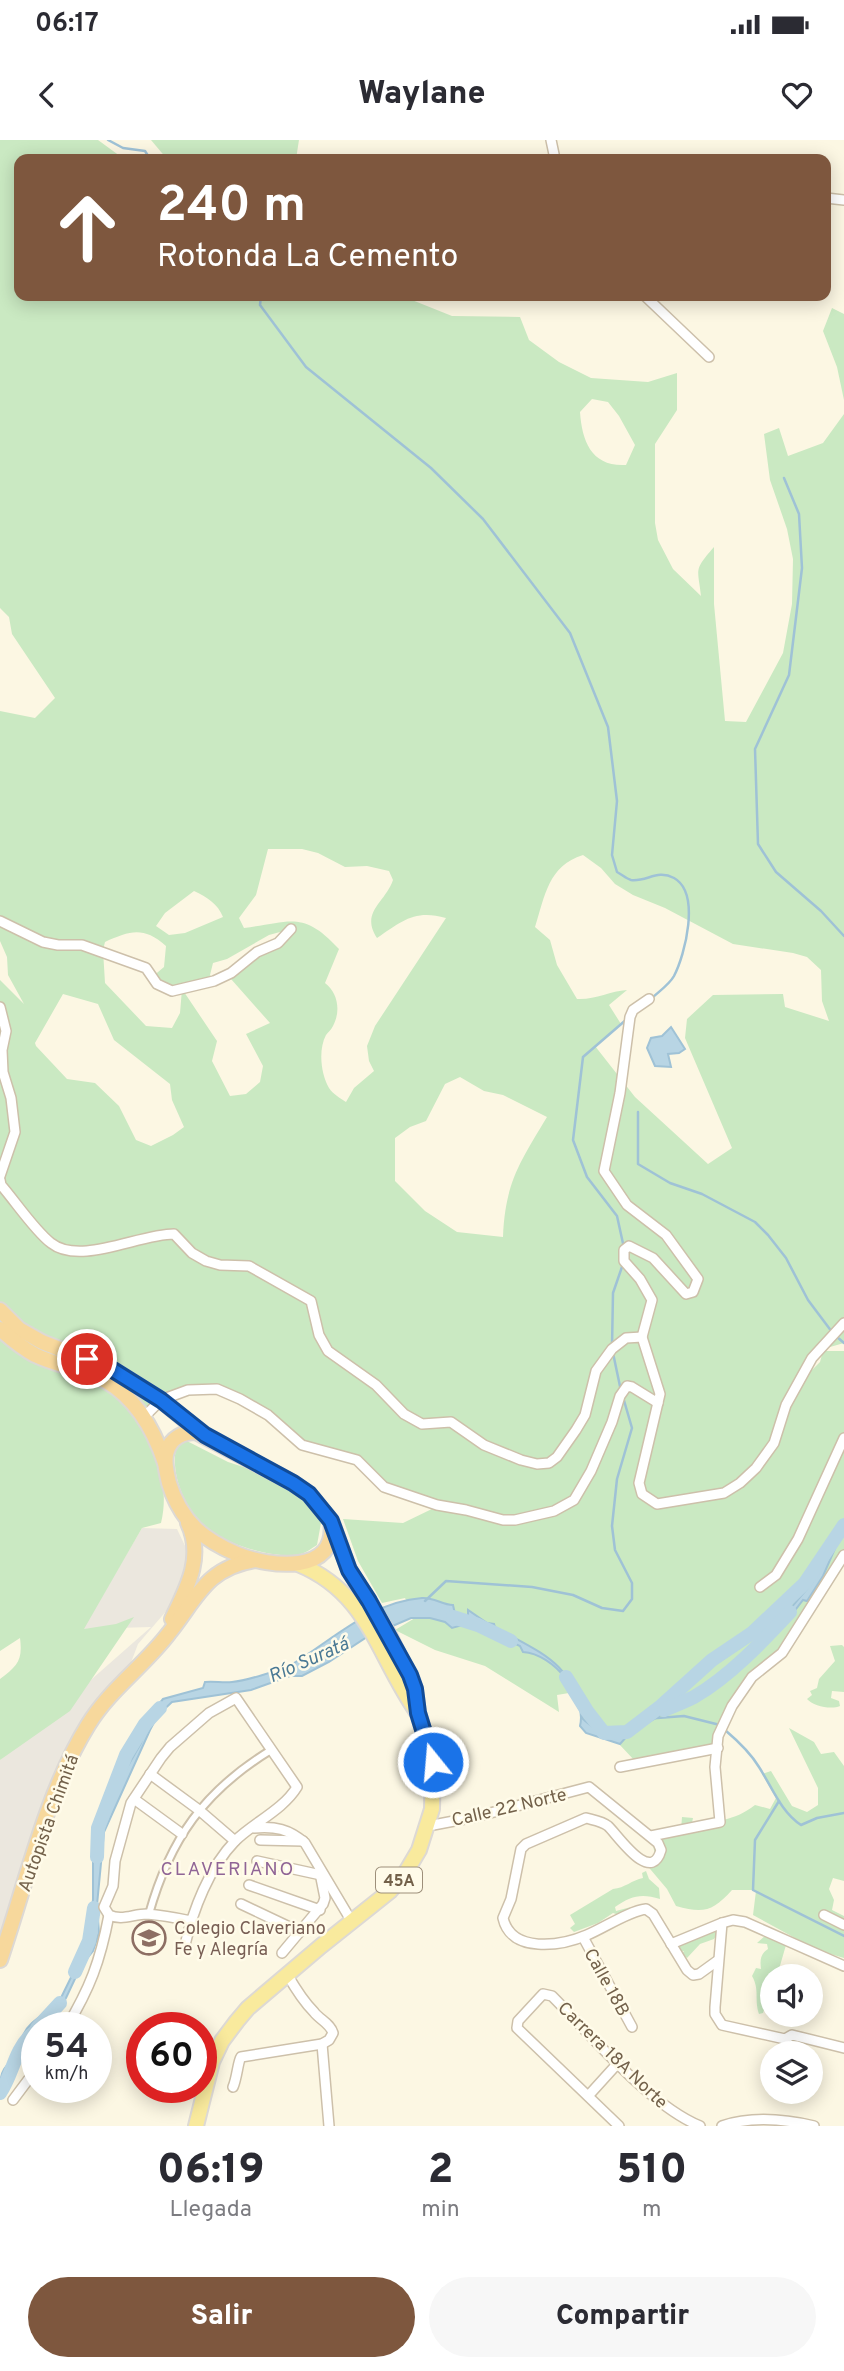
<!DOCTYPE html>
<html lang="es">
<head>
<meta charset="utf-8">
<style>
	:root { --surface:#fff; --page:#f7f7f7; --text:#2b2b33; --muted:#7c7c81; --accent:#7e573e }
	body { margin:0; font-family:Overpass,sans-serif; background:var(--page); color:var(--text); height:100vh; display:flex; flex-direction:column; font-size:26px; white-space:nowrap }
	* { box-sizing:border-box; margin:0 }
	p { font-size:23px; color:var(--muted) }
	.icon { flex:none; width:38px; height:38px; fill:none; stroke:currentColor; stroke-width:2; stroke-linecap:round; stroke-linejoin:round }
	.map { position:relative; height:1986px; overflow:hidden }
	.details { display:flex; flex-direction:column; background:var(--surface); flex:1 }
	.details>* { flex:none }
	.top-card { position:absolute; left:14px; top:14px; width:817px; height:147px; border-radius:14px; box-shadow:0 4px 18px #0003; background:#7e573e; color:#fff; overflow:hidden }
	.controls { position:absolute; left:760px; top:1824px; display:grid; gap:14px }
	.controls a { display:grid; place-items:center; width:63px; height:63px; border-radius:50%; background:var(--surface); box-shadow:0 4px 18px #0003; font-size:35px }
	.speed { position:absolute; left:21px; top:1872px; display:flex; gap:14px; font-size:35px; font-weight:700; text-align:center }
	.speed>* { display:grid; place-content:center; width:91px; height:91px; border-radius:50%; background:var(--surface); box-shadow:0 4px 18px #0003; line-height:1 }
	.speed small { font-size:18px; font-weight:400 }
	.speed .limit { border:10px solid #d22; background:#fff; color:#111 }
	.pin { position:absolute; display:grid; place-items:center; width:60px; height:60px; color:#fff; margin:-30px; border:4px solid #fff; border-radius:50%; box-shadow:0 2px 7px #0007 }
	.me { position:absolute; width:77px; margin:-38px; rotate:343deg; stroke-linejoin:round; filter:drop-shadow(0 0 5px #0008) }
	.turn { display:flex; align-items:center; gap:24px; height:147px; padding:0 28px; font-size:32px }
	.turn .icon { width:91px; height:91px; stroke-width:2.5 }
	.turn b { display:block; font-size:49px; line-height:60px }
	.eta { display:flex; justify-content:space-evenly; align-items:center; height:119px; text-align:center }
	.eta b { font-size:42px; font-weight:800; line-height:49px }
	.action { display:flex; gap:14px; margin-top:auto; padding:14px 28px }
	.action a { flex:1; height:80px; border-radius:42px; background:var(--accent); color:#fff; font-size:28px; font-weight:800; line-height:80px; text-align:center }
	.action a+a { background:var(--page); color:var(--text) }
	.status { display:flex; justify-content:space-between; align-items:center; height:49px; padding:0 35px; background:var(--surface); direction:ltr }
	.status svg { height:19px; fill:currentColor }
	header { display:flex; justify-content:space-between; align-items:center; height:91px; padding:0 28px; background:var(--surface); font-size:32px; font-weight:800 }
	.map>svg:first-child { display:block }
	.industrial { fill:#ebe7de }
	.green { fill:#cae9c2; fill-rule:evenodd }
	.water { fill:#b8d5e4; stroke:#9fc2d6; stroke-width:2 }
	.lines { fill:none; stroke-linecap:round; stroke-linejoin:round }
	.stream { stroke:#9fc2d6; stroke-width:2.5 }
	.river { stroke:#b8d5e4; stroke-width:14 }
	.pedestrian-casing { stroke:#cdc0aa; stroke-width:10 }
	.minor-casing { stroke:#cdc0aa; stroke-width:12 }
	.primary-casing { stroke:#ddd9d4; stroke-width:18 }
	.trunk-casing { stroke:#ddd9d4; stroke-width:18 }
	.pedestrian { stroke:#fff; stroke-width:6 }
	.minor { stroke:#fff; stroke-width:9 }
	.primary { stroke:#f9ea9d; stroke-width:14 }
	.trunk { stroke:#f7d89c; stroke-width:14 }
	.route-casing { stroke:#114b97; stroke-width:18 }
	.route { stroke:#1a73e8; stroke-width:12 }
	.labels { text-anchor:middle; stroke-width:5; stroke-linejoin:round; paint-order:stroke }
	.shield { fill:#fffbe9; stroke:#9d8f7a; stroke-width:2 }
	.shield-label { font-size:16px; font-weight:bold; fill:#73614a }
	.street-label { font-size:18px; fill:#73614a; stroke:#fffbe9 }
	.education-label { font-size:18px; fill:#785e54; stroke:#fffbe9; text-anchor:start }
	.water-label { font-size:19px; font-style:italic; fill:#4a7994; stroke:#fffbe9 }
	.neighbourhood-label { font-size:19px; letter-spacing:2px; fill:#906596; stroke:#fffbe9 }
</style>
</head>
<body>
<div class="status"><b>06:17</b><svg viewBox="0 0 49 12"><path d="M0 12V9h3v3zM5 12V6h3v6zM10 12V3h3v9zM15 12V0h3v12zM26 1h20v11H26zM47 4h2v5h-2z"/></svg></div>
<header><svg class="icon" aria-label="back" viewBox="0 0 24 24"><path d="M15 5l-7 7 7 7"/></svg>Waylane<svg class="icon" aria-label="heart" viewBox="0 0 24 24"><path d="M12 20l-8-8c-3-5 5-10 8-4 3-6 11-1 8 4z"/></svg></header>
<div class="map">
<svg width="844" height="1986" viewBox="0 0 844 1986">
	<rect width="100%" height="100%" fill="#fcf7e3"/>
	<path class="industrial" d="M142,1388L177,1389L186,1408V1428L179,1456L138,1504L130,1525L101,1556L27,1720L0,1794V1620L151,1487L83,1489Z"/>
	<g class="green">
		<path d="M0,0H98L124,19H19V156H402L452,176L520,177L529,200L559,222L591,238L648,242L677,233V270L655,304V383L658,400L673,429L701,456C698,428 693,431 714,407V464L725,581L746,582L783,513L792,464L793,419L787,389L770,340L764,294L779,288L788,316L823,303L844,274V1203L823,1209L811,1229L812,1230L820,1222L823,1211H844V1415L793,1496L745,1546L716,1607L635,1621L619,1604L586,1583L569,1553L557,1555L559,1572L485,1526L435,1510L395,1490L415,1478L405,1458L382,1463L358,1421L343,1379L403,1383L436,1367L391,1350L346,1315L310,1309L268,1273L207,1248L188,1250L144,1277C156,1310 170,1347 161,1383L142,1388L84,1489L116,1484L134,1477L70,1571L0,1620V1539C17,1526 23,1521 20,1498L0,1511V840L24,864L8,835L7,817L0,801V571L35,578L55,558L12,494L9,477L0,468ZM592,259L608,262L619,276L635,305L626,325C592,327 582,302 580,272ZM268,709H302L318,713L345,727L367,726L389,731L393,740C385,763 360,772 377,798C402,781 415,769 446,778L375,886L367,906L369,921L374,931L354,948L346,962C340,958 333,954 329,948C321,934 318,910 326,895C328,892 331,890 333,886C341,871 338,853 325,843L339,809C303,770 291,782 244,788L239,778L256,755ZM583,715L601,728L615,744L633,755L665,768L733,804L793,813L807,817L821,830L822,861L829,881L785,867L783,854L713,855L687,879L685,898L732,1008L708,1024L635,957L595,906L621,884L609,865L627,850C610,851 595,860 577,859L557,825L550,800L535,787C545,756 548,726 583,715ZM194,751C207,757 218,764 223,777L185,793L169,795L156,786L165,773ZM291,789L241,825L231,839L270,883L246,894L263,926L260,942L246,954L230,956L212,921L217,901L182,849L180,873L172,888L146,886L105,843L103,810L105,802C130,791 143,786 166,806L164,827L152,837L172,851L214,841L210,835L213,823L227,819L269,795ZM63,854L98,864L114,900L170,944L172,960L184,987L173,995L151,1006L136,1000L119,966L95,943L67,939L36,906L35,903ZM460,937L484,951L503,955L547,977C520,1022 505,1043 503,1097L457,1092L425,1071L395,1041V998L410,987L426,981L445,944Z"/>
		<path d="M151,0H299L296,19H167Z"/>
		<path d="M832,168L844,174V260L837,227L823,191Z"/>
		<path d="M185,1300L228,1322L265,1334L309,1364L321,1383L317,1405C311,1409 304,1414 297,1415C272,1418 229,1405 209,1390C186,1374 167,1329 178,1303Z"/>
		<path d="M842,1505L844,1507V1552L832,1551L831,1558L839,1561L840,1566C831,1570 813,1566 807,1559L812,1555L810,1551L817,1548L819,1539L835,1521L830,1506Z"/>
		<path d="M789,1588L814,1602L821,1614L834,1612L844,1626V1741L833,1738L829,1749L834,1760L832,1770L844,1776V1818L817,1810L753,1775L756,1751L754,1750H732C713,1771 704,1774 676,1766L667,1749L640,1717L656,1720L653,1705L663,1690H681L682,1677L693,1678L691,1687C716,1680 733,1682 755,1665L770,1669L776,1658L762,1634L771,1631L792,1666L807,1672L818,1665V1648Z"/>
		<path d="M646,1731L649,1739L659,1748L660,1759C641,1753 631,1756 615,1767L616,1771L631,1767L619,1775L613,1773L598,1783L574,1792L570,1788L575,1784L570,1775L613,1749C625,1748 632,1740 643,1738L642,1733Z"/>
		<path d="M713,1788L718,1792L714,1799L700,1804L687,1818L682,1814L684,1811L679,1812L675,1807L680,1801Z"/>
		<path d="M767,1794L776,1801L782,1800L786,1805L777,1836H772V1844L763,1873L759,1874C754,1859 760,1850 752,1836L756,1828L761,1829C760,1821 760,1814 768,1809L767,1804L757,1803Z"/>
	</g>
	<g class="water">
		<path d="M671,887L685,909L679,913L668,914L671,927L655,926L647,908L651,898L662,896Z"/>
		<path d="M844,1380V1388L823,1436L807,1461L803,1460L783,1486H773L763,1492L701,1534L669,1565L667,1571L628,1595L620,1604L586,1593L580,1586C587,1556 554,1514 523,1512L520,1506L496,1495L492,1488H485L473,1482L452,1488L445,1482L430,1478H411L367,1497L329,1522L302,1536H290L251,1550L172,1562L158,1575L150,1590L104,1692L97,1765L99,1793L93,1811L81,1826L66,1858L57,1870L39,1884L11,1934L2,1936L0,1948C0,1931 5,1925 18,1916C20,1904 22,1892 31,1884C36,1879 40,1878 44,1872L55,1870L80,1819L89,1808L93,1759V1714L125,1631L141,1603L150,1575L163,1559L203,1548L205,1542C214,1541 223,1543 232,1542C245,1541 282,1530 294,1523C335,1498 371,1462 422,1458C434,1457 442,1465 453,1465L455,1474L468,1477V1470L487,1483L494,1484L495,1487C542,1514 572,1521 583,1579C605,1599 613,1598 638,1586C645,1582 651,1580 657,1574V1569L662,1562L671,1560L702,1531L785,1475L812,1443Z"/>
	</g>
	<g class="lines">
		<g class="stream">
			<path d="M108,0L123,8L145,11L150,19"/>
			<path d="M261,156L260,165L306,227L431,328L483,379L570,493L608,587L617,661L612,715L617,732C621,734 627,739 631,740C647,742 657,729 674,738C701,753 685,815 674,836C669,845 658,852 651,859"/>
			<path d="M784,338L799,374L802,428L789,535L755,609L758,704L776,732L821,771L844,796"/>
			<path d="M638,972V1024L670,1043L702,1054L755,1082L768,1095L786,1118L808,1160L832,1192"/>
			<path d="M624,1108L617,1076L587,1037L573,1000L583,917L627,879"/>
			<path d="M837,1197L844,1203"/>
			<path d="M612,1207L613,1153L623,1124"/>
			<path d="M613,1213L621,1251"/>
			<path d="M425,1461L446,1441L532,1447L573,1455L602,1468L623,1471L632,1459V1443L615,1410L612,1386L617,1339L632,1288L623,1257"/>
			<path d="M644,1579L684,1576L720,1585"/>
			<path d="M725,1590C738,1601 750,1612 759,1627C772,1647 781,1672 801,1685L817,1678L844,1673"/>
			<path d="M779,1661L755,1700L753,1750L844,1796"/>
		</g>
		<g class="river">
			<path d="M453,1477L478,1485L511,1501"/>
			<path d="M566,1537L587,1571L604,1593L627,1592L661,1566L712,1520L752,1493L805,1443L844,1385"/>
			<path d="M664,1570C674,1566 684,1562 694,1557C729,1537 763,1501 790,1472"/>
			<path d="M97,1717L98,1688L126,1615L145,1584L160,1568"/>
			<path d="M75,1832L89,1801L94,1768"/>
			<path d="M37,1888L60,1863"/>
			<path d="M0,1953C13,1934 14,1911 31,1895"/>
		</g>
		<defs>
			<path id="pedestrian" d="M149,1774C170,1699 204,1651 271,1610"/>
			<g id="minor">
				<path d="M551,0L555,19"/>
				<path d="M826,58L844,60"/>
				<path d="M645,156L709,217"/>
				<path d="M0,781L43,802L58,805H82L146,828L157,844L172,851L214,841L231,833L257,812L278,803L291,789"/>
				<path d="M0,867L6,891L2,910L3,932L11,958L15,992L0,1036"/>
				<path d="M0,1040L1,1045C15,1061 35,1091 51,1103C80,1126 139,1094 174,1094L192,1113L206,1121L220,1125L249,1126L311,1161L319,1195L328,1211L376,1245L404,1274L422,1284L451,1282L484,1305L521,1320L537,1324L549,1323L557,1317L576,1290L585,1275L596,1231L612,1209L626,1198L642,1197L660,1254L639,1343L642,1354L657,1364L724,1353L740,1343L756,1328L774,1303L786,1265L812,1218L844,1183"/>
				<path d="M642,1197L652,1160L640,1139L624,1121V1110L629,1106L653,1118L686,1154L693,1152L698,1139L666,1095L627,1065L604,1031L620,953L630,877L633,870L649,859"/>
				<path d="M144,1277L161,1260L188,1250L217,1249L240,1259L268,1275L302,1305L357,1320L384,1347L437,1365L466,1370L503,1380H515L554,1371L574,1360L591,1331L612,1282L620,1256L627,1246L632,1247L658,1263"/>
				<path d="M760,1447L776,1435L798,1399L844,1298"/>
				<path d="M620,1627L718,1608"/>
				<path d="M150,1634L199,1670L235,1701"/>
				<path d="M134,1659L182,1694"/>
				<path d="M428,1686L475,1677L589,1647L658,1703L661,1710C651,1746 617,1694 608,1686C602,1681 593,1680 586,1678L526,1704L521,1709L511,1759L503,1778C511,1814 561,1806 587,1795C604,1788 629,1771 646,1769L653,1774L687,1830L693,1835L699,1834L717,1821"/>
				<path d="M254,1688C275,1686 289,1689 305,1703L352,1782"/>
				<path d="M651,1696L720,1682L715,1627L718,1596L732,1566L752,1537L782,1513L844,1415"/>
				<path d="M260,1700L303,1701"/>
				<path d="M257,1721L321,1735"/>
				<path d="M249,1745L320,1770"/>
				<path d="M241,1764L300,1792"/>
				<path d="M824,1775L844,1785"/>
				<path d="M722,1783L715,1867V1874L722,1885L785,1899L792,1895L844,1908"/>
				<path d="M583,1797L632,1887"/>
				<path d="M671,1804L722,1783L733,1780L745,1782L844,1826"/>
				<path d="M185,1805C193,1770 209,1728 235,1701C253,1683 283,1670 297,1647L236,1558L209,1573L170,1607L161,1618L131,1663L115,1721L113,1746L104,1767L109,1775C122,1781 133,1774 147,1774C161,1775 177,1778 191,1781"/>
				<path d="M282,1813L323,1764L325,1758L320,1733"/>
				<path d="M66,1888C90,1848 100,1822 109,1775"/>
				<path d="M322,1904L329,1986"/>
				<path d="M233,1947C237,1938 238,1921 241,1917L322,1904L329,1900L333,1893C330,1883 320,1880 314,1872C303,1861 295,1848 287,1834"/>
				<path d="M589,1955L618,1923"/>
				<path d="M13,1960L37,1928"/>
				<path d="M619,1986L517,1888L518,1881L543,1854L552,1856C592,1896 649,1965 700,1986"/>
				<path d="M722,1986C751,1976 784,1979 814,1986"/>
			</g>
			<g id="primary">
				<path d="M298,1424C369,1453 377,1515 417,1572"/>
				<path d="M196,1986L212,1922L222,1901L237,1881L248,1868L321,1806L390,1751L406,1732L419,1710L432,1669L433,1622L418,1573L415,1549L389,1495L349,1430L332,1383"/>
			</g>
			<g id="trunk">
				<path d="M0,1170L19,1189L42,1202L113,1230L161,1260L201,1293"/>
				<path d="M0,1189C11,1199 22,1208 35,1215C58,1226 84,1229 106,1241C137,1259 154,1290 165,1323"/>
				<path d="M196,1292L293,1343L309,1354L331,1381C339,1436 269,1427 237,1414C223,1408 208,1400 196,1389C183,1376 174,1360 169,1343C167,1333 163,1321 167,1311C171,1298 183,1292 196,1292Z"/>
				<path d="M172,1479C187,1448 204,1417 188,1383"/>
				<path d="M0,1820C26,1744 46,1653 88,1585C110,1549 144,1526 169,1493C197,1458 206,1428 255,1420"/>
			</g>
		</defs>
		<use href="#pedestrian" class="pedestrian-casing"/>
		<use href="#minor" class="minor-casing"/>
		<use href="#primary" class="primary-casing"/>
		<use href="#trunk" class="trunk-casing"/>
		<use href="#pedestrian" class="pedestrian"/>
		<use href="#minor" class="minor"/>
		<use href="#primary" class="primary"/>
		<use href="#trunk" class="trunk"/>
	</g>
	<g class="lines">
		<defs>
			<path id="route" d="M87,1219L113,1230L161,1260L205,1295L293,1343L309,1354L331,1381L349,1430L369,1461L410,1535L415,1549L418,1573L433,1622"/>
		</defs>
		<use href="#route" class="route-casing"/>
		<use href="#route" class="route"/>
	</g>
	<defs>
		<symbol id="school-ring" viewBox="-11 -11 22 22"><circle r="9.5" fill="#fffbe9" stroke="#8d6e63" stroke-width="1.5"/><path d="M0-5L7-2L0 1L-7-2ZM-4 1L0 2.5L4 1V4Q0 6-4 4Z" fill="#8d6e63"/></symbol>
	</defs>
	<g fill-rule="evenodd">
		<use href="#school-ring" x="130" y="1779" width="38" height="38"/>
	</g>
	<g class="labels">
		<rect class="shield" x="376" y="1727.5" width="46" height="25" rx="5"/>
		<g class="shield-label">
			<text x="399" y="1746">45A</text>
		</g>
		<g class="street-label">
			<text transform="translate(509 1667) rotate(-13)" y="6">Calle 22 Norte</text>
			<text transform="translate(48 1683) rotate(-70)" y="6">Autopista Chimitá</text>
			<text transform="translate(607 1842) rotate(61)" y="6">Calle 18B</text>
			<text transform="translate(613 1915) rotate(44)" y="6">Carrera 18A Norte</text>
		</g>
		<g class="education-label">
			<text x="174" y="1794">Colegio Claveriano<tspan x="174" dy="21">Fe y Alegría</tspan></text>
		</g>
		<g class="water-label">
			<text transform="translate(308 1519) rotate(-24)" y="7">Río Suratá</text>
		</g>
		<g class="neighbourhood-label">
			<text x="228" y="1735">CLAVERIANO</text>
		</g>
	</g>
</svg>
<div class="controls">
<a><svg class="icon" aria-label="sound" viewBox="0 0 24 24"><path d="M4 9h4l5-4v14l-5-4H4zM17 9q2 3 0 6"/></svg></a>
<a><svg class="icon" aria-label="layers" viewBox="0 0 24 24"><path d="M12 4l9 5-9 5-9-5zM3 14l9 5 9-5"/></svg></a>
</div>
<div class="speed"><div>54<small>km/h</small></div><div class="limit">60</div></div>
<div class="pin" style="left:87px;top:1219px;background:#d93025"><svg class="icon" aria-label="arrive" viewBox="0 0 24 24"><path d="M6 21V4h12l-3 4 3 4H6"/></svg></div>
<svg class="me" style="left:433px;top:1622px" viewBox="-20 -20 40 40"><circle r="17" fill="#1a73e8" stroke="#fff" stroke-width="3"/><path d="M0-11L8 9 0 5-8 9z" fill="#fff"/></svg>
<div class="top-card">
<div class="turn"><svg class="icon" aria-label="ahead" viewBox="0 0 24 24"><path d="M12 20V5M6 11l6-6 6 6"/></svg><div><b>240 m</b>Rotonda La Cemento</div></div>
</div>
</div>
<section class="details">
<div class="eta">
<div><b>06:19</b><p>Llegada</p></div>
<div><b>2</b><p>min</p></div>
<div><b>510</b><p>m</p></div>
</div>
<div class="action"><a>Salir</a><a>Compartir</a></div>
</section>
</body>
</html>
